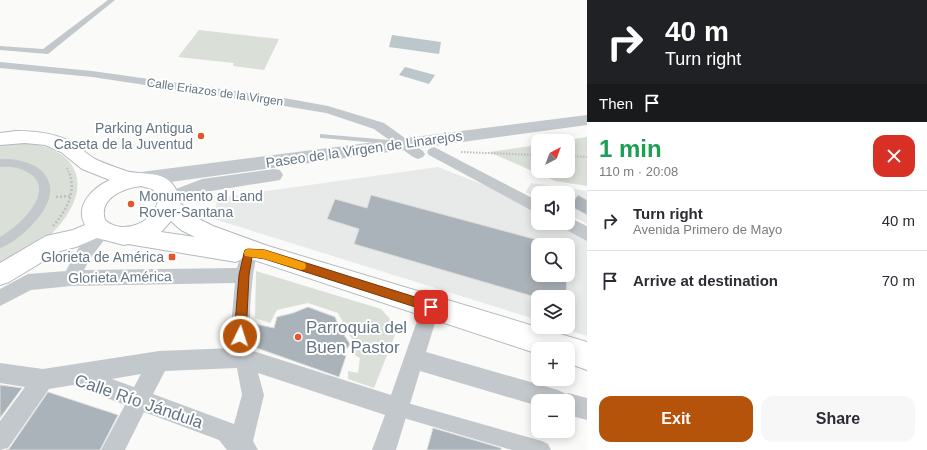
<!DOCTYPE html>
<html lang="en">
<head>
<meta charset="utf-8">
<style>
	:root { --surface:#fff; --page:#f7f7f7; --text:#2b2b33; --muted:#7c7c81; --line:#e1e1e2; --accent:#b45309 }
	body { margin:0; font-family:Arial,sans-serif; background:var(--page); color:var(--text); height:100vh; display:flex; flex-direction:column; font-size:15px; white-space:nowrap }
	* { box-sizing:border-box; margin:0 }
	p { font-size:13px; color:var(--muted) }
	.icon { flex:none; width:22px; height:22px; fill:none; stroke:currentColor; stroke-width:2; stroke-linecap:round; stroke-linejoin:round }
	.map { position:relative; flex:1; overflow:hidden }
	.drawer { display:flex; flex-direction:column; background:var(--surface); width:340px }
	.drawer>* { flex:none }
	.top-card { background:#202124; color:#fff; overflow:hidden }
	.needle { width:26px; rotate:41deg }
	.tools { position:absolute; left:531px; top:134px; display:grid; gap:8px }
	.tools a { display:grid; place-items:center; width:44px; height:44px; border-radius:8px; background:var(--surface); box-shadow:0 2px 10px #0003; font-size:20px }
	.pin { position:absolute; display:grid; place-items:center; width:34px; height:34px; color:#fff; margin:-17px; border-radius:8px; box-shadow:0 2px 6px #0006 }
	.me { position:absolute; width:44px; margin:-22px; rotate:4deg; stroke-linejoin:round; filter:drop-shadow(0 0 3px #0008) }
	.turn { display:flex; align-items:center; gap:14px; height:84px; padding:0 12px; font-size:18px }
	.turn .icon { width:52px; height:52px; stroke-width:2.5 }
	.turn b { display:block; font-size:28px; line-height:34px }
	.then { display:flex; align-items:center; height:38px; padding:0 12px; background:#0003; gap:8px; font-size:15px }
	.round { display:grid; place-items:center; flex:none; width:42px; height:42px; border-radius:12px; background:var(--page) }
	.overview { display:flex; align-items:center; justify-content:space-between; height:68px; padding:0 12px }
	h1 { font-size:24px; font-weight:600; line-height:30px; color:#1e9e55 }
	.button { display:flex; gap:8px; margin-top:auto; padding:8px 12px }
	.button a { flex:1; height:46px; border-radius:12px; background:var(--accent); color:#fff; font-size:16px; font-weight:600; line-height:46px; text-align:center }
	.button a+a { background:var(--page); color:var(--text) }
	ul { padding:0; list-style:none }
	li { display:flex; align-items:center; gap:12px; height:60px; padding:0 12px; border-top:1px solid var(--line) }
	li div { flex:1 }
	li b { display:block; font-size:15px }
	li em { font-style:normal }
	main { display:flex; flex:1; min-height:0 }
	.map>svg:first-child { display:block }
	.built { fill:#e8e9e9; fill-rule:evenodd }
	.green { fill:#dadfd7 }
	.water { fill:#bbc7cb }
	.building { fill:#aab3b9; stroke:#dcdcda }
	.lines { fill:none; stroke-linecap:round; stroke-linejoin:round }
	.secondary-casing { stroke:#b3babf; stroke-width:2 }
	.path-far1 { stroke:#bbbfc2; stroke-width:2; stroke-dasharray:1.5 1.5; stroke-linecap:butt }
	.path { stroke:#bbbfc2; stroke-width:2.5; stroke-dasharray:2 2; stroke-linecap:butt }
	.service { fill:#c3c8cc; fill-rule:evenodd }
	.pedestrian { fill:#c3c8cc; fill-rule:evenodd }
	.minor { fill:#c3c8cc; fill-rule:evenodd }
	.tertiary { fill:#c3c8cc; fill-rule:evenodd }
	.secondary { fill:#fff; fill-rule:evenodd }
	.route { fill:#b45309; stroke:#753606 }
	.slow { fill:#f59e0b }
	.poi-dot { fill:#e4572e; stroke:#fff; stroke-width:1.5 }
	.labels { text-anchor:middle; stroke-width:4; stroke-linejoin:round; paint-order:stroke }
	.far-street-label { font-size:12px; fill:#657683; stroke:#fff }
	.poi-label { font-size:14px; fill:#657683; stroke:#fff; text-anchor:end }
	.street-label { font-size:14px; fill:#657683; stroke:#fff }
	.near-poi-label { font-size:17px; fill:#657683; stroke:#fff; text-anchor:start }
	.near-street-label { font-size:17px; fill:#657683; stroke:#fff }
</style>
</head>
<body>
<main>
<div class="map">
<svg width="587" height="450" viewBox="0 0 587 450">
	<rect width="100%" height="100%" fill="#fafaf8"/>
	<g class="built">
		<path d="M438,167L495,189L538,212V223H557L587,239V336L559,327H568V297H538V320L214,219L217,198ZM538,245H568V275H538Z"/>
		<path d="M531,183L587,191V224L568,214V193H538V199L526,192Z"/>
	</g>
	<g class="green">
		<path d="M199,30L279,39L264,70L233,66L234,63L178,57Z"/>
		<path d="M587,137V186L555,181L489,152L538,145V171H568V141H563Z"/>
		<path d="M26,143C81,149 93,188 57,228C53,232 49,238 44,241C31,252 15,260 0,269V145Z"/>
		<path d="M256,271L381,309L390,319L395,335L374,388L348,379V371L358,373L360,358L351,353L354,343L338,313L308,303L277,310L270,323L255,318Z"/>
	</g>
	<g class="water">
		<path d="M392,35L441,42L439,54L389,47Z"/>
		<path d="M405,67L435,75L429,84L399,75Z"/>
	</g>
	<g class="building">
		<path d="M371,195L538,240V275H566L567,297H535L354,244L359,229L327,219L335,199L367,208Z"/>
		<path d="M578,195L587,200V215L570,206Z"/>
		<path d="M308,307L335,317L340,329L350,344L343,355L346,356L339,377L254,347L252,336L255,324L274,328L277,317L293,313Z"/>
		<path d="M0,385L22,388L0,418Z"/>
		<path d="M48,392L118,415L100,450H6L9,449Z"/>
		<path d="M433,428L501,448V450H427Z"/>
	</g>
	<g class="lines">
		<defs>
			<path id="secondary" d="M16,131C36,131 56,133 73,143C80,148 87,154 95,159C105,164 116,167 126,171C139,175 156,171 168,180C176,186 178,193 180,203L197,218L213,226L268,246L587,342V370L568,363V349H538V354L245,257L236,262L128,244L124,245L97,238L76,247L60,251L9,282L0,285V263L46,236L73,230L85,225C74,205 94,187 110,180L82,169L61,152L45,145L25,143L0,145V133ZM141,186L152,189L158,195C160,221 123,237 105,220C98,198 124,188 141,186ZM171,221L181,230L195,237L161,232Z"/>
		</defs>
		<use href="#secondary" class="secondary-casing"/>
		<g class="path-far1">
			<path d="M461,152L538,155"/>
			<path d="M568,156L587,157"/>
			<path d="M67,168L69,173"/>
		</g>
		<g class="path">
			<path d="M56,197L71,196"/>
			<path d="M53,226C66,211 77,192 69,172"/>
		</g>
		<path class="service" d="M320,134L389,140L392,142L389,144L322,138H320Z"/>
		<g class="pedestrian">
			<path d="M108,0H115L48,54L0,50V46L43,49Z"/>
			<path d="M0,159C19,158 46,164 50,186C54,209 20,241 0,248V237C17,228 55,194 32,175C22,168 12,166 0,167Z"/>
			<path d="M397,400L542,441L548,444L551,450H512L397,416L391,414L389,408L391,402Z"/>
		</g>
		<g class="minor">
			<path d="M0,62L92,71L284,98L328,106L384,123L423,151L425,154L423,157L418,159L413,157L374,129L326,113L284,106L92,77L0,68Z"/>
			<path d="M434,147L538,201V214L429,155L427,152L429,149Z"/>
			<path d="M568,217L587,226V241L561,227L559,223H568Z"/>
			<path d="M103,225L109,226L111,231L89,260L84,270L237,268L242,248L248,246L254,248C258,257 254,266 253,275C250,300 248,327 253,351L391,395L422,307L424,301L431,298L438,301L440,307L426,352L558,390L566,394L568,393L587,398V420L568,415V401H538V406L420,371L396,450H372L385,415L258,373L264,395L253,441L258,450H227L219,440L144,412L125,450H101L125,405L73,385L49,389L8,448L0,450V421L25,387L0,383V363L43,369L159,351L233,348L230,336L235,283L71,286L31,290L0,306V289L28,274L66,271C73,257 87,230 103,225ZM237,368L242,395L234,424L153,394L165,371ZM141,374L134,387L112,379Z"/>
		</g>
		<g class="tertiary">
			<path d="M587,115V125L141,186L135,184L132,179L135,174L141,172Z"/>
			<path d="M274,169L280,170L283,175L280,180L205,192L170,206L163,204L161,199L163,194L202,179Z"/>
		</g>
		<use href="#secondary" class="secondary"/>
	</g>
	<path class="route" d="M248,249L265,250L431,302L435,303L436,307L435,310L431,312L265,259L252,257L249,275L246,336L244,340L240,341L236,340L234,336L239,275L244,253L245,250Z"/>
	<path class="slow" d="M248,249L265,250L305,263L306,266L305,269L301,270L265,259L245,256L244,253L245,250Z"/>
	<g class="poi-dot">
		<circle cx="201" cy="136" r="4"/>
		<circle cx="131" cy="204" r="4"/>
		<rect x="168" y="253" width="8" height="8" rx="2"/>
		<circle cx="298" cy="337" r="4"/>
	</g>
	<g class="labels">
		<g class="far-street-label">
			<text transform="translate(215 92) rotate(8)" y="4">Calle Eriazos de la Virgen</text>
		</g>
		<g class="poi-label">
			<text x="193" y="133">Parking Antigua<tspan x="193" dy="16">Caseta de la Juventud</tspan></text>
			<text x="139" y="201" text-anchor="start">Monumento al Land<tspan x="139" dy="16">Rover-Santana</tspan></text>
			<text x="164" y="262">Glorieta de América</text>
		</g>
		<g class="street-label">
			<text transform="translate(364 149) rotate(-8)" y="5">Paseo de la Virgen de Linarejos</text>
			<text transform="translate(120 277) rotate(-1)" y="5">Glorieta América</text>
		</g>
		<g class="near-poi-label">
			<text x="306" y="333">Parroquia del<tspan x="306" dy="20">Buen Pastor</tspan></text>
		</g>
		<g class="near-street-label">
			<text transform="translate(139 401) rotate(19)" y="6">Calle Río Jándula</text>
		</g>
	</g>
</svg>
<div class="tools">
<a><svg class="needle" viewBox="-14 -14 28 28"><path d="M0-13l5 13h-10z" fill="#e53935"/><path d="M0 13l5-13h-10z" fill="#7c7c81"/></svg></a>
<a><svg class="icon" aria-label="sound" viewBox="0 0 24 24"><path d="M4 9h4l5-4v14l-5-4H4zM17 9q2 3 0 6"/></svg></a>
<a><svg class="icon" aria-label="search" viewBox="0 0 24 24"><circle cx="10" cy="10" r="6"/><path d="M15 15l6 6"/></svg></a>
<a><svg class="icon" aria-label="layers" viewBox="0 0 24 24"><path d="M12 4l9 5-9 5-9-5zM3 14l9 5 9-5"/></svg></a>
<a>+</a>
<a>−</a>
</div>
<div class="pin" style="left:431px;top:307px;background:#d93025"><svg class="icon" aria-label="arrive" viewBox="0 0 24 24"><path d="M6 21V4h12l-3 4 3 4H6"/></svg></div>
<svg class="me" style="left:240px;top:336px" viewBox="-20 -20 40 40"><circle r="17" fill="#b45309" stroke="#fff" stroke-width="3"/><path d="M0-11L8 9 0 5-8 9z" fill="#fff"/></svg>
</div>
<section class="drawer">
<div class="top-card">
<div class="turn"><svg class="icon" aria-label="right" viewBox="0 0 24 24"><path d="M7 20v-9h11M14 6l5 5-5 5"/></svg><div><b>40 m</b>Turn right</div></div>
<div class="then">Then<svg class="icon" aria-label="arrive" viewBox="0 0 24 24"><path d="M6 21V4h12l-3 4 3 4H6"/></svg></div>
</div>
<div class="overview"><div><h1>1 min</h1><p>110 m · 20:08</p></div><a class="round" style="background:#d93025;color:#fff"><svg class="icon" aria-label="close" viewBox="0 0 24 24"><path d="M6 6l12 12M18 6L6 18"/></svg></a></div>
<ul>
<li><svg class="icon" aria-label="right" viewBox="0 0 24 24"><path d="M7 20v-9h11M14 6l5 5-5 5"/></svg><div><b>Turn right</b><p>Avenida Primero de Mayo</p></div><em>40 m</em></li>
<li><svg class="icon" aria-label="arrive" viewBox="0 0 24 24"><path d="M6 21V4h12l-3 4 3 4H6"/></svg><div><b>Arrive at destination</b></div><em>70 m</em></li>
</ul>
<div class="button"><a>Exit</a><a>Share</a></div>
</section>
</main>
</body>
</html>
